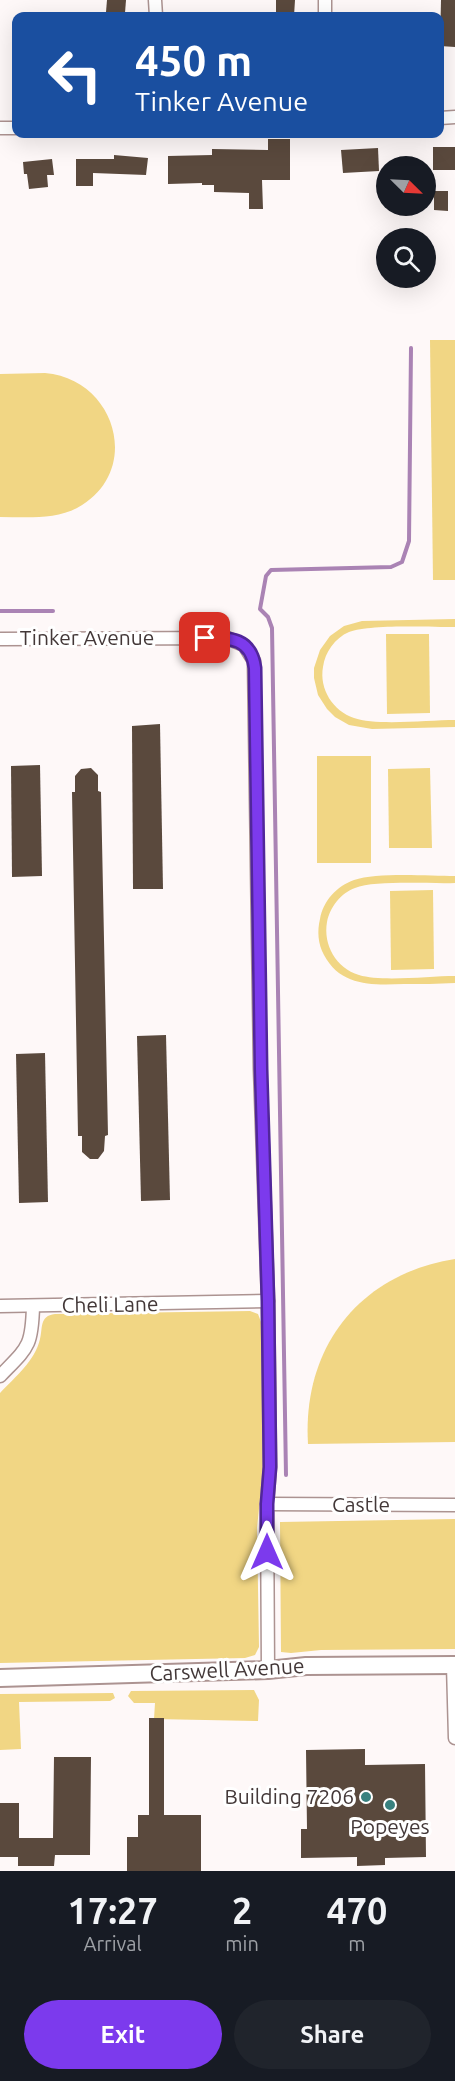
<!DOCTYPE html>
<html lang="en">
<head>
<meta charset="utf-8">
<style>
	:root { --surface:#171b24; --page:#20242c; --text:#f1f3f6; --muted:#9ea1a6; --accent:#7c3aed }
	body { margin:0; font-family:Ubuntu,sans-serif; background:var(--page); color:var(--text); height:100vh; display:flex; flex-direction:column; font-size:22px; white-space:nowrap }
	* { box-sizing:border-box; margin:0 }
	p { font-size:20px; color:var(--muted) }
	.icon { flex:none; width:33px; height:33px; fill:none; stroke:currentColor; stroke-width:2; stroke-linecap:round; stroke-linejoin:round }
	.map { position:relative; height:1871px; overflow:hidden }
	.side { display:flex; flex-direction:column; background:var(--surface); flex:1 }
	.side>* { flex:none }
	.hud { position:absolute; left:12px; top:12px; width:432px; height:126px; border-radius:12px; box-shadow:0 6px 24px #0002; background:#1a4fa0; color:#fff; overflow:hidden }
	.needle { width:39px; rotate:114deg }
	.tools { position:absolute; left:376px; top:156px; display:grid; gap:12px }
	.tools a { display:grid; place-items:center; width:60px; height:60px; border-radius:50%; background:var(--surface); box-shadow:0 6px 24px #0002; font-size:30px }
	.pin { position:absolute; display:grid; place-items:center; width:51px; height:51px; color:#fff; margin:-26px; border-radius:12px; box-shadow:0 3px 9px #0006 }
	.me { position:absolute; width:66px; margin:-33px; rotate:0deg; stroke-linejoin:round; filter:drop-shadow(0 0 4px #0008) }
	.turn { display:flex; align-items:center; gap:21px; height:126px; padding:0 24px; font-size:27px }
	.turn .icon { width:78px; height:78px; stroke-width:2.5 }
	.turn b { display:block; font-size:42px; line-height:51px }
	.eta { display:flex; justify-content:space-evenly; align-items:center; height:102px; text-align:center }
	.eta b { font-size:36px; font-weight:700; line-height:42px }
	.cta { display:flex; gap:12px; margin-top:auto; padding:12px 24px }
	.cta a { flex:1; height:69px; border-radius:36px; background:var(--accent); color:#fff; font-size:24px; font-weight:700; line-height:69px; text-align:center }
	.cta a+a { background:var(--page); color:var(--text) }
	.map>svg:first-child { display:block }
	.green { fill:#f1d684 }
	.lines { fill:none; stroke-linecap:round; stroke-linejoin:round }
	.stream { stroke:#aa83b4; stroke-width:4 }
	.building { fill:#5a493d }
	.minor-casing { stroke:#ac9391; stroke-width:15 }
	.tertiary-casing { stroke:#ac9391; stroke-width:20 }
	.minor { stroke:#fff; stroke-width:12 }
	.tertiary { stroke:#fff; stroke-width:16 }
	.route-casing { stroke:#51269a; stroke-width:15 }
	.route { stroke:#7c3aed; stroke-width:10 }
	.poi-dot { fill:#38817f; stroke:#fff; stroke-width:2 }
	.labels { text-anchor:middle; stroke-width:6; stroke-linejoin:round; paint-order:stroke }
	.street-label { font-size:21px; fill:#433838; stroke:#fff }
	.poi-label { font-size:21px; fill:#433838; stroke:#fff; text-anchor:end }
</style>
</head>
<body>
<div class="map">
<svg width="455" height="1871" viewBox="0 0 455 1871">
	<rect width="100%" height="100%" fill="#fef8f8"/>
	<g class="green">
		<path d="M430,340H455V580H433Z"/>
		<path d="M45,373C117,379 143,473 77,508C54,520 25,517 0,517V374Z"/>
		<path d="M455,619V627C430,627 370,624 349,632C335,638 325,652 323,667C319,689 333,711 354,718C376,726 429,720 455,720V727L372,729L349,725L335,717L327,709L318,695L314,678V668L320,650L330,636L344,626L362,621Z"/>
		<path d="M386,634H429L430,713L387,714Z"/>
		<rect x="317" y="756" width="54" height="107"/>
		<path d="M430,768L432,848H389L388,769Z"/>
		<path d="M455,876V883C431,884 375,880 355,888C341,893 330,907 327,922C323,945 336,968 359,975C381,982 430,976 455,976V983C438,984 421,984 404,984C373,985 341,987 324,955C318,944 317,931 320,919C323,901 337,886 354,880C377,872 429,876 455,876Z"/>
		<path d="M433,890L434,969L391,970L390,891Z"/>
		<path d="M455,1259V1442L308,1444C302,1348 359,1274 455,1259Z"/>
		<path d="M250,1311L258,1314L261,1322L263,1470L257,1528L259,1647L255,1655L245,1658L0,1663V1393C15,1377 35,1361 40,1339C43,1328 39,1316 55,1314Z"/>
		<path d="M455,1519V1649L321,1650L291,1653L281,1652L280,1522Z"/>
		<path d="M254,1690L259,1700L258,1721L154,1719L155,1703H134L128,1696L131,1691Z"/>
		<path d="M113,1693L115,1698L110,1701L19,1702L21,1749L0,1750V1694Z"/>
	</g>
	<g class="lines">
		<g class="stream">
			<path d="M0,611H53"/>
			<path d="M286,1475L272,628L268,617L260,609L266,576L271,570L391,567L402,562L409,541L411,348"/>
		</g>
	</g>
	<g class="building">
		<path d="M107,0H126L125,13L106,12Z"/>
		<path d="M276,0H295L294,16H276Z"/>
		<path d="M441,0H455V47L440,46Z"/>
		<path d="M268,139H290V180H262L263,209H249V193L214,192V185H202V183L168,184V156L212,155V149L268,150Z"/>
		<rect x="433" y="147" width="22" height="23"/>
		<path d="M378,148L379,171L343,173L341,150Z"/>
		<path d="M114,155L148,158L146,175L93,173V186H76V159H114Z"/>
		<path d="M52,159L54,175H47L48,187L29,189L27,174H24L23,162Z"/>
		<path d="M434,191H448V211L434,210Z"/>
		<path d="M160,724L163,889H133L132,726Z"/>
		<path d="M40,765L42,876L12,877L11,766Z"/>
		<path d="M91,768L98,775V791L101,792L108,1135L105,1136L104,1151L98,1159H90L82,1152V1136H78L72,792H75V776L81,769Z"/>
		<path d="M166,1035L170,1200L141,1201L137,1036Z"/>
		<path d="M45,1053L48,1202L19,1203L16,1054Z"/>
		<path d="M149,1718H164V1815H201V1871H127V1837H138V1815H149Z"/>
		<path d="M365,1749V1765L425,1764L426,1857L385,1858V1865L357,1866V1857L301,1858V1829H307L306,1750Z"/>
		<path d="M54,1757H91L90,1855H55L54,1866H18V1857H0V1803H19V1838H53Z"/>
	</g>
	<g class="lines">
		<defs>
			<g id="minor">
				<path d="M155,0L156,16"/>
				<path d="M325,0V16"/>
				<path d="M440,118L455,117"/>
				<path d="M0,128H16"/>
				<path d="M0,639L227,638L244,645L254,661L260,1069L268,1301L270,1467L267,1504L268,1670"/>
				<path d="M0,1306L268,1301"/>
				<path d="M0,1376C28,1347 32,1347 33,1306"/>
				<path d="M267,1504L455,1505"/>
				<path d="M453,1665L455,1738"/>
			</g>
			<path id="tertiary" d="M0,1678L268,1670L306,1666L455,1665"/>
		</defs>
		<use href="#minor" class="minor-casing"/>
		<use href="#tertiary" class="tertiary-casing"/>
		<use href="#minor" class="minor"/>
		<use href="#tertiary" class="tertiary"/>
	</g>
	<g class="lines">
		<defs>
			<path id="route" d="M205,638C229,638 251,637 255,668L261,1069L268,1301L270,1467L267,1504V1552"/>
		</defs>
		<use href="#route" class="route-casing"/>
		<use href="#route" class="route"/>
	</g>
	<g class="poi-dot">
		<circle cx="366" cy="1797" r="6"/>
		<circle cx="390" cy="1805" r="6"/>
	</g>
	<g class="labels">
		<g class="street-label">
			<text x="87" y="645">Tinker Avenue</text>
			<text transform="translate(110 1305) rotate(-1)" y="7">Cheli Lane</text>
			<text x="361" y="1512">Castle</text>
			<text transform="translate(227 1670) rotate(-3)" y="7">Carswell Avenue</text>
		</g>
		<g class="poi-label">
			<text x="354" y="1804">Building 7206</text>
			<text x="390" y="1834" text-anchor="middle">Popeyes</text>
		</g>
	</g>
</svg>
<div class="tools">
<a><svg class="needle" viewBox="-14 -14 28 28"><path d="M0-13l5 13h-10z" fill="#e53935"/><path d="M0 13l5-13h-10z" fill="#9ea1a6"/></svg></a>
<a><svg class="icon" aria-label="search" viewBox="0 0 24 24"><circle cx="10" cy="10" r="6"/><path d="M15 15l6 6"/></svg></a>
</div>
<div class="pin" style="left:205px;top:638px;background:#d93025"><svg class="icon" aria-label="arrive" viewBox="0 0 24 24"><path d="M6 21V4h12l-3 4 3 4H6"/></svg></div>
<svg class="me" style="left:267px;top:1552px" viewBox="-20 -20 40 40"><path d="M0-17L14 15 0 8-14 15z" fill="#7c3aed" stroke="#fff" stroke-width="4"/></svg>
<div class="hud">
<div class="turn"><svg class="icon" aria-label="left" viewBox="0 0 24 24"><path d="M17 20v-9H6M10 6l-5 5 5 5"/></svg><div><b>450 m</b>Tinker Avenue</div></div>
</div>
</div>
<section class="side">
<div class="eta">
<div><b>17:27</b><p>Arrival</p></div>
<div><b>2</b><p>min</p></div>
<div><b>470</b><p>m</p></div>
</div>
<div class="cta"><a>Exit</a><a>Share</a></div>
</section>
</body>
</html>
